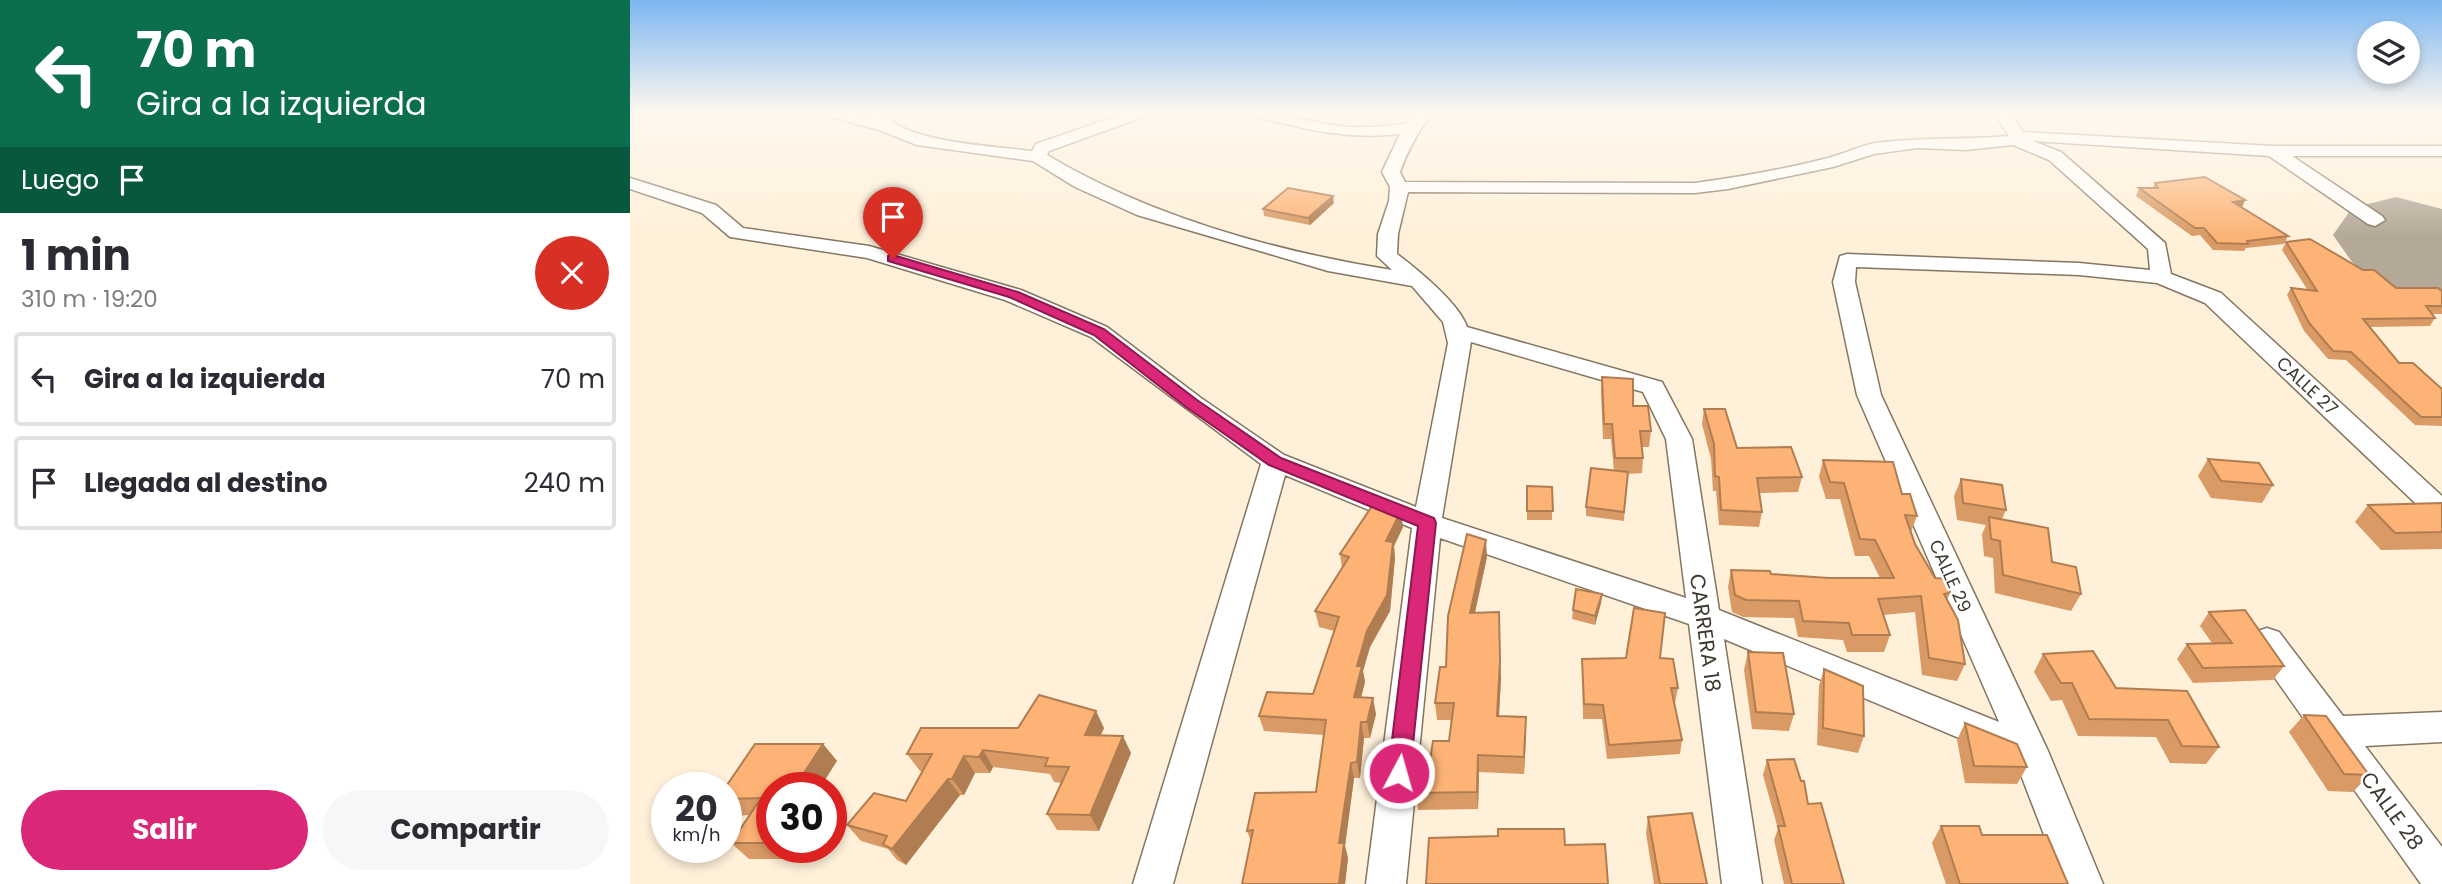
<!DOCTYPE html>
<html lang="es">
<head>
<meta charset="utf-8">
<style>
	:root { --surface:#fff; --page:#f7f7f7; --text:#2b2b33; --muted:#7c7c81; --line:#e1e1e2; --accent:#db2777 }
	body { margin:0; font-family:Poppins,sans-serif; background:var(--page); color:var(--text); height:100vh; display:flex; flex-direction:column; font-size:26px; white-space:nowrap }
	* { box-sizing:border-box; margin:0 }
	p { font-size:23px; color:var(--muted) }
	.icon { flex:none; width:38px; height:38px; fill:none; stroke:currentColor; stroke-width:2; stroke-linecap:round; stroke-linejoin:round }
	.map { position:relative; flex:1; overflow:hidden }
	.drawer { display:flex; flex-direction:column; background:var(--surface); width:630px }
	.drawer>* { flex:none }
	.guide { background:#0b6e4f; color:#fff; overflow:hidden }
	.buttons { position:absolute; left:1727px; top:21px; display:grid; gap:14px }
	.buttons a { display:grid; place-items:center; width:63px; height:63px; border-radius:50%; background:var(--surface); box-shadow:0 4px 10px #0003; font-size:35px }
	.speed { position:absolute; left:21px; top:772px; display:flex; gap:14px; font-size:35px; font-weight:700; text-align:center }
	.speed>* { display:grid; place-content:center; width:91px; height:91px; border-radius:50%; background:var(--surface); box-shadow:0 4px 10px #0003; line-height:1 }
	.speed small { font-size:18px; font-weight:400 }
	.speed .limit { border:10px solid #d22; background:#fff; color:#111 }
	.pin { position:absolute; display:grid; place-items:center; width:60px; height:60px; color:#fff; margin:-72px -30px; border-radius:50% 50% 50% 0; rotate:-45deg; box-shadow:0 0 7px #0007 }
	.pin .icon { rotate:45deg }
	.me { position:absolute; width:77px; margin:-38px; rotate:6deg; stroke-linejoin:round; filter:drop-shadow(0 0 5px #0008) }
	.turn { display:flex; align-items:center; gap:24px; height:147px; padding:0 21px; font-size:32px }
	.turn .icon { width:91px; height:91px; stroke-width:2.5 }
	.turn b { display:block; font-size:49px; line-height:60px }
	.then { display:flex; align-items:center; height:66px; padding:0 21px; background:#0003; gap:14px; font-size:26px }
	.round { display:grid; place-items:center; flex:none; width:74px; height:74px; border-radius:37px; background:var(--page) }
	.headline { display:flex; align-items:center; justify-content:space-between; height:119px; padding:0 21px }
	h1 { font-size:42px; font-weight:700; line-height:52px }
	.primary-button { display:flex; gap:14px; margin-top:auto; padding:14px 21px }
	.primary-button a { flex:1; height:80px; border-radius:42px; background:var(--accent); color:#fff; font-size:28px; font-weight:700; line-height:80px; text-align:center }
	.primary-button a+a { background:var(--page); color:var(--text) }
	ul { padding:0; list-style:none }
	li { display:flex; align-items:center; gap:21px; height:94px; margin:0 14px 10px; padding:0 7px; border:4px solid var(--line); border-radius:7px }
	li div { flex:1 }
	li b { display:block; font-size:26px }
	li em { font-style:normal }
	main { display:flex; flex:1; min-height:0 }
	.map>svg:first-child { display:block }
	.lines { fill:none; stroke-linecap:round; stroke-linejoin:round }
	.runway { fill:#b4a897; fill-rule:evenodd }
	.minor-casing { stroke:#837662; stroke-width:3 }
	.minor { fill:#fff; fill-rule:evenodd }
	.wall { fill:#d99a65 }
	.shaded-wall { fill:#b07d52 }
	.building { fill:#fcb375; stroke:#b07d52; stroke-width:2 }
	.route { fill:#db2777; stroke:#8e194d; stroke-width:2 }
	.labels { text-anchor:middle; stroke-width:5; stroke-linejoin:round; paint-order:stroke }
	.street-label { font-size:18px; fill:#3e3930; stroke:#fff }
	.near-street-label { font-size:21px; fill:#3e3930; stroke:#fff }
</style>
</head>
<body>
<main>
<section class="drawer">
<div class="guide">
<div class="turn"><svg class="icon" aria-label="left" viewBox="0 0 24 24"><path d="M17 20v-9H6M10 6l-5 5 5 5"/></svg><div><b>70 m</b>Gira a la izquierda</div></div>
<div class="then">Luego<svg class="icon" aria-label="arrive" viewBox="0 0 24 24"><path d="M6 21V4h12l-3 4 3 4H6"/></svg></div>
</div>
<div class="headline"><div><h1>1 min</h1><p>310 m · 19:20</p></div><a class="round" style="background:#d93025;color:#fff"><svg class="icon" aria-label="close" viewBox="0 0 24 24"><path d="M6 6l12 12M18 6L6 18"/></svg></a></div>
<ul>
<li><svg class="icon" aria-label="left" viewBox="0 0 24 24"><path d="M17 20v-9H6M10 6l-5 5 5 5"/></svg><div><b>Gira a la izquierda</b></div><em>70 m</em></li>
<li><svg class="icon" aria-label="arrive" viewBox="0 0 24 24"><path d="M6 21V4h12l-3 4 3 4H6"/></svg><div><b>Llegada al destino</b></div><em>240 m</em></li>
</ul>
<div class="primary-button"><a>Salir</a><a>Compartir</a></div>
</section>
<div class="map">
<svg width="1812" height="884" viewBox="0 0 1812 884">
	<rect width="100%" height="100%" fill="#fff0d9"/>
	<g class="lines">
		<path class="runway" d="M1766,197L1812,209V308L1765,296L1722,262L1703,235L1722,208Z"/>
		<defs>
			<g id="minor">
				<path d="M196,113H222L241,118L237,113H253C275,143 365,146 402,151L406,144L495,113H518L516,116L419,151L417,155C521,217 644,251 762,270L747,256L748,234L759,201L760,187L752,172L770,134C717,140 674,129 623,116L621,113C656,113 677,122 709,126C732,129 754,126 776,124L785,113H802C788,132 778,149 770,172L775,182L1065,183C1109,177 1155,169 1198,158C1214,154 1229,146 1245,143C1290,137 1334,140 1379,136L1364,113H1380L1393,132L1643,146H1812V156H1662L1752,216L1755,220L1745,226L1738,224L1639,156L1403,141L1431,152L1535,243L1541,274L1591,293L1812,496V522L1802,519L1575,303L1527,283L1449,275L1226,267L1225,282L1251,395L1418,751L1473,884H1433L1386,762L1094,639L1132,884H1092L1059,624L810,538L776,884H736L782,528L655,475L543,884H503L631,464L461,337L375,300L237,258L100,237L72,213L0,189V178L86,205L113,228L239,246L391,290L477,327L571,398L654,455L786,507L818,343L813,322L782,286L698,271L507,215L445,187L403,161L287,145L249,130L198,116ZM1383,145L1419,160L1518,249L1520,270L1449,263L1217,254L1210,256L1203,282L1227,395L1369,722L1089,610L1062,439L1032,382L837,327C830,304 787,269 767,254L768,234L778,192L1065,193L1098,189L1203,167L1244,154L1287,148L1336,150ZM841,342L1013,392L1036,439L1056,598L812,518Z"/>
				<path d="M1637,628L1649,632L1713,716L1812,712V742L1735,746L1812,847V884H1791L1625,650L1621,641L1625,632Z"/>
			</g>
		</defs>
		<use href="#minor" class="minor-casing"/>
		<use href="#minor" class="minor"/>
	</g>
	<g class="wall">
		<path d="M1525,183L1612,207L1658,236L1654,244L1616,248L1614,251L1583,250L1570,235L1562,236L1506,196L1509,188H1523Z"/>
		<path d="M704,203L680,225L634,216L633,209Z"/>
		<path d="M1656,242L1733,270L1766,288L1812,291V314H1802L1805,318L1800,326L1740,327L1769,363L1812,389V426L1785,425L1716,360L1698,359L1674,331L1657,295L1661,288L1677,289L1652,250Z"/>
		<path d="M972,377L1021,431L1019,447H1012L1013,458L1012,473L997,474L994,521L956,516V507L984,471L981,439H973L971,392Z"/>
		<path d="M1074,409L1107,448L1172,477L1168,492L1129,493L1132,512L1129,527L1089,525L1086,491H1083L1081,459L1072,424Z"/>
		<path d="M1578,459L1643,485L1632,503L1581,498L1568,476Z"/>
		<path d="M1193,460L1272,494L1287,516L1281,532L1285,544L1305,578L1320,593L1317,600L1335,664L1327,681L1292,675L1285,612L1253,615L1260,635L1254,652H1217L1213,640L1168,637L1164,618L1113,617L1102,612L1098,587L1101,570L1141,574L1199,578H1250L1239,556H1225L1210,499H1196L1189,477Z"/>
		<path d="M1331,479L1376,510L1372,519L1422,562L1451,594L1441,611L1365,593L1363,558L1354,556L1352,534L1356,525L1327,520L1324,496Z"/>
		<path d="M897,486L922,487V520H897Z"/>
		<path d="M1812,503V549L1751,550L1725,522L1738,505Z"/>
		<path d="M773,527L764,546L765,558L760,611L740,647L733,671L735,682L731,697L746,714L740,738H734L730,778H724L715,846L718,858L715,884H612L621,841L617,831L686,792L694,735L634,731L629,716L683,694L704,631L689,627L685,611L712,568L710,554Z"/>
		<path d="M857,557L845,613L871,678L869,716L896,717L894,774L849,772L848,809L788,810L786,793L800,760L819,741L821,720H807L805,703Z"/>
		<path d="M972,594L971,603L965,625L942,619L943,610Z"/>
		<path d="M1579,612L1654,666L1643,680L1563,683L1547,659L1557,644L1582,643L1570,626Z"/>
		<path d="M1118,652L1164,714L1159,731L1122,729L1114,670Z"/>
		<path d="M1413,654L1589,747L1576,764L1540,763L1526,737L1448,736L1432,700L1421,701L1404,672Z"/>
		<path d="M1030,658L1048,688L1045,703H1044L1052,740L1050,754L977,759L972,719H953L952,659Z"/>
		<path d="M1194,669L1234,736L1228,753L1187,745L1189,686Z"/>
		<path d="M1674,715L1739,775L1723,792L1698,791L1659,732Z"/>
		<path d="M1335,723L1397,767L1387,784L1335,783L1327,740Z"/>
		<path d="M474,728L471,735L501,753L469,831L427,830L417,814L431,783L424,782L420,774L363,767L360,773H345L334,795H330L276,865L267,860L258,849L231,841L217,825L276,801L293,771H290L277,754Z"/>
		<path d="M193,744L207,761L142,788V847H177L169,859H119L101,843L120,815L104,816L96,808V788Z"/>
		<path d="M1137,760L1178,804L1214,884H1154L1144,840L1148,829L1133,775Z"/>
		<path d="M1018,817L1077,884H1024L1016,833Z"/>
		<path d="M1311,826L1352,835L1438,884H1316L1302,843Z"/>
	</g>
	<g class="shaded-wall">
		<path d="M703,196L704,203L680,225L678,218Z"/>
		<path d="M1615,200L1612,208L1603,202Z"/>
		<path d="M771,511L773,527L764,546L765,558L760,611L740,647L733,671L735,682L727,713L724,697L727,666L756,541Z"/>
		<path d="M856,540L857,557L841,630L840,613Z"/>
		<path d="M972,594L971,603L965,625V616Z"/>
		<path d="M869,612L871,678L868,733L867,716Z"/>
		<path d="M743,698L746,714L740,738L737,722Z"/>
		<path d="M466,711L474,728L463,751L455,735Z"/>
		<path d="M896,717V734L894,774V757Z"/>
		<path d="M731,722L734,738L730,778L727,762Z"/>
		<path d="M493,736L501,753L469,831L460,815Z"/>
		<path d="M193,744L207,761L190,788H164Z"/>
		<path d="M353,750L363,767L360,773L349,757Z"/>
		<path d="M848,755L849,772L848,809L847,792Z"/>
		<path d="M334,756L345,773L334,795L322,779Z"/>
		<path d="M721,763L724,778L715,846L718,858L715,884H709V843Z"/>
		<path d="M318,779L330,795L276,865L262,849Z"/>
		<path d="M157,847H177L169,859Z"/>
	</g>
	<g class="building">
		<path d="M1575,177L1615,200L1603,202L1658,236L1617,241L1618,244L1587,243L1574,228H1565L1509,188H1528L1525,183Z"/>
		<path d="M658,188L703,196L678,218L633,209Z"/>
		<path d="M1680,239L1733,270H1744L1766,288H1808L1812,291V306H1796L1805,318L1733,319L1769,363H1783L1812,389V417H1791L1721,352L1703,351L1679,323L1661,288L1687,291L1656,242Z"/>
		<path d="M972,377L1003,379V406H1018L1021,431H1010L1013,458H985L982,424H974Z"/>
		<path d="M1074,409H1095L1107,448L1161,447L1172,477L1127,478L1132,512L1091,510L1089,477L1085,476L1084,444Z"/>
		<path d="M1578,459L1629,463L1643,485L1591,481Z"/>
		<path d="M1193,460L1263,462L1272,494H1280L1287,516L1275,515L1285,544L1305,578L1318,579L1319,582L1320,593L1314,594L1328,620L1335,664L1299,658L1291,596L1248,599L1260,635H1222L1219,623L1173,621L1169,601L1116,600L1105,595L1101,570L1140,571L1141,574L1199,578H1264L1245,540L1230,539L1214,483L1200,482Z"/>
		<path d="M961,468L998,472L994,512L956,507Z"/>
		<path d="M1331,479L1372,485L1376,510L1333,503Z"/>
		<path d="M897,486L922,487L923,511H897Z"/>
		<path d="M744,503L771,511L756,541L763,542L757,595L737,631L727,666H732L724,697L743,698L737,722H731L727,762L721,763L709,843H714L709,884H612L623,830L617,831L625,793L686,792L696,720L629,716L637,692L683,694L709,617L685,611L719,557L710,554Z"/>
		<path d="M1812,503V532L1765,533L1738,505Z"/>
		<path d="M1359,517L1418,528L1422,562L1446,567L1451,594L1373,575L1370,541L1361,539Z"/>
		<path d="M837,534L856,540L840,613L869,612L870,660L867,716L896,717L894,757L848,755L847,792L786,793L788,760H800L803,741H819L824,703H805L810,667H816L818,616Z"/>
		<path d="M946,589L972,594L965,616L943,610Z"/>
		<path d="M1004,608L1035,613L1030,658L1043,659L1048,688H1041L1052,740L979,745L973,705L954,704L952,659L996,658Z"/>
		<path d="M1615,610L1654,666L1573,668L1557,644L1602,643L1579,612Z"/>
		<path d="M1463,651L1486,688L1557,691L1589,747L1552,746L1538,720L1459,719L1442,683H1431L1413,654Z"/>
		<path d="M1118,652L1153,653L1164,714L1126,712Z"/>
		<path d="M1194,669L1233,686L1234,736L1193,728Z"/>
		<path d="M409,695L466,711L455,735L493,736L460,815L417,814L439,767L415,766L418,758L353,750L349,757L334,756L322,779H318L262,849L253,844L257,836L217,825L244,793L276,801L302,754H277L291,728H388Z"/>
		<path d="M1674,715L1696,716L1739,775L1714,774Z"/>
		<path d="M1335,723L1387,744L1397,767L1344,766Z"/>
		<path d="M125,744H193L164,788H142V843H101L131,798L96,799V788H95Z"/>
		<path d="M1164,759L1171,781H1174L1178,804L1191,803L1214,884H1162L1148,826H1155L1137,760Z"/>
		<path d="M1062,813L1077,884H1030L1018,817Z"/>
		<path d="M1311,826H1349L1352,835H1417L1438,884H1330Z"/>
		<path d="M868,829H934L935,845L975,844L978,884H796L799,838L868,836Z"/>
	</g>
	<linearGradient id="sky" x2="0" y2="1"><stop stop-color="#7db7f1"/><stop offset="0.48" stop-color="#fff8ee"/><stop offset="1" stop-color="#fff8ee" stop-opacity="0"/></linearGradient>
	<rect width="1812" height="237" fill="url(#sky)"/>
	<path class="route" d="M263,255L388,292L474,329L567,400L651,458L804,518L806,523L780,773L777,780L769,783L761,780L758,773L788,526L639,465L556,407L464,335L379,297L258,261V256Z"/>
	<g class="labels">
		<g class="street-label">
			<text transform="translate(1677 386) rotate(43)" y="6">CALLE 27</text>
			<text transform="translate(1320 576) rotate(66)" y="6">CALLE 29</text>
		</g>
		<g class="near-street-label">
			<text transform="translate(1075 633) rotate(82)" y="7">CARRERA 18</text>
			<text transform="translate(1762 811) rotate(54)" y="7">CALLE 28</text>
		</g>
	</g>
</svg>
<div class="buttons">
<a><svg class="icon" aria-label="layers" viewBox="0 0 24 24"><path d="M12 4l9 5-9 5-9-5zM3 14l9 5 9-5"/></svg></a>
</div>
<div class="speed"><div>20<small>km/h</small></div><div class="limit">30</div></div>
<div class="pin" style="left:263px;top:259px;background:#d93025"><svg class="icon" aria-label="arrive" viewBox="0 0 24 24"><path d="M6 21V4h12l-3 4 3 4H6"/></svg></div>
<svg class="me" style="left:769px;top:773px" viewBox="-20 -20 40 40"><circle r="17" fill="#db2777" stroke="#fff" stroke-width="3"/><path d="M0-11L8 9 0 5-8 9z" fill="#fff"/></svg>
</div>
</main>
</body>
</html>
